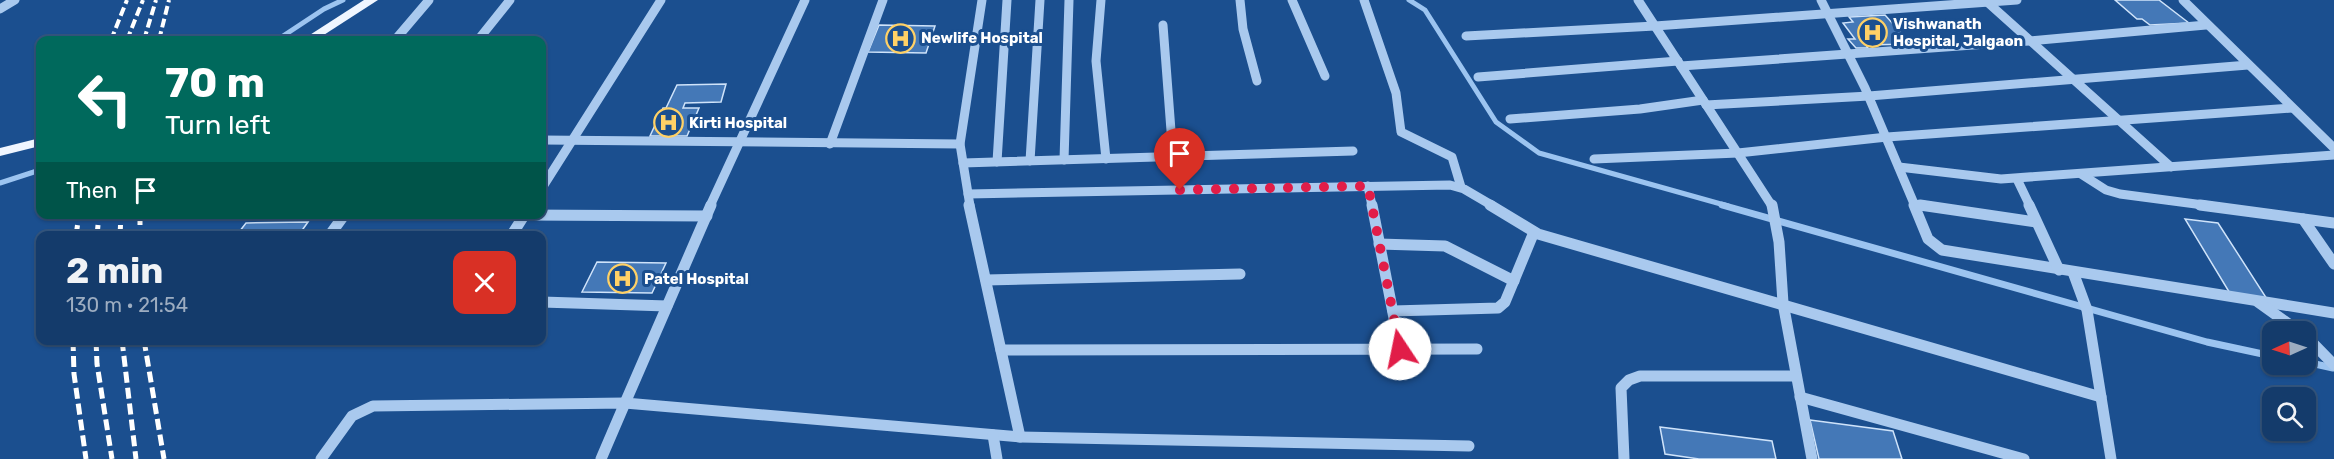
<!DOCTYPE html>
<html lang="en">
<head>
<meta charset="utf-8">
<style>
	:root { --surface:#143b6b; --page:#214673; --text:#f1f3f6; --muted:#9dadc1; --line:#33557e }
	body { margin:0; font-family:Rubik,sans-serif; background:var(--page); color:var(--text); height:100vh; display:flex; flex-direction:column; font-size:22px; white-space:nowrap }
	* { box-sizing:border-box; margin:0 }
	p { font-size:20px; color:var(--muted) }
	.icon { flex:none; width:33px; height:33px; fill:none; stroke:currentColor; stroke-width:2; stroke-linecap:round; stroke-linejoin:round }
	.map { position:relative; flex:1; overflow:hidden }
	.details { position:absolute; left:36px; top:231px; width:510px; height:114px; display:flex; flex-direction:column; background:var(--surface); border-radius:12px; box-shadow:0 2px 4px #0004,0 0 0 2px var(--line) }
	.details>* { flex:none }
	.banner { position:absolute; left:36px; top:36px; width:510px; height:183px; border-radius:12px; box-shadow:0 2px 4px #0004,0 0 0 2px var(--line); background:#00695c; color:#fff; overflow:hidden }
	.needle { width:39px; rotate:267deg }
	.buttons { position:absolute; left:2262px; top:321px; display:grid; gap:12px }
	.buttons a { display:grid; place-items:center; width:54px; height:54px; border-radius:12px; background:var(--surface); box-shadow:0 2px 4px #0004,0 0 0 2px var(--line); font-size:30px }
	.pin { position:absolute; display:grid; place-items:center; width:51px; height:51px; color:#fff; margin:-62px -26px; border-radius:50% 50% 50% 0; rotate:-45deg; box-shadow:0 0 6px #0007 }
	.pin .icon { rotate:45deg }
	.me { position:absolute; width:66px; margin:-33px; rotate:349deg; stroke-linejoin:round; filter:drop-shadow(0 0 4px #0008) }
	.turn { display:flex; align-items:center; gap:21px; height:126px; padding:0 30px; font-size:27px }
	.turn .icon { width:78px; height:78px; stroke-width:2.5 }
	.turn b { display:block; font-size:42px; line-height:51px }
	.then { display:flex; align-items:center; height:57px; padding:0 30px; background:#0003; gap:12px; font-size:22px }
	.round { display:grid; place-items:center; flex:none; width:63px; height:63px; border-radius:12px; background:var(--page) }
	.head { display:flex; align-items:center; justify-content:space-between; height:102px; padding:0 30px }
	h1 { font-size:36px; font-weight:700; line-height:45px }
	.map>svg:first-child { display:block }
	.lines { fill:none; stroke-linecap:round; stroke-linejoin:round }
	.stream-far1 { stroke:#9cc4f0; stroke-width:5 }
	.stream { stroke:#9cc4f0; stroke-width:7 }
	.building { fill:#4478b7; stroke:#cfe3fa; stroke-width:1.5 }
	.minor-far1 { stroke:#a9c9ee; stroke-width:9 }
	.minor { stroke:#a9c9ee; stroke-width:11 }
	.major { fill:#f0f6ff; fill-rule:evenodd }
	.rail-far1 { stroke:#fff; stroke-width:4; stroke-dasharray:9 4; stroke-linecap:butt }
	.rail { stroke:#fff; stroke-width:5; stroke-dasharray:11 5; stroke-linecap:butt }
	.route { stroke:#e11d48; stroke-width:10; stroke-dasharray:0 18 }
	.labels { text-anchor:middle; stroke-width:6; stroke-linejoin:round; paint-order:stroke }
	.poi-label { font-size:15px; font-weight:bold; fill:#fff; stroke:#1b4f8f; text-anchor:start }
</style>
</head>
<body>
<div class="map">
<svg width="2334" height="459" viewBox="0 0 2334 459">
	<rect width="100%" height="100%" fill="#1b4f8f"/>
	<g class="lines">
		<g class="stream-far1">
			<path d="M1409,0L1425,10L1496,122L1539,153L1728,206"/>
			<path d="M277,40L324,9L343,0"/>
			<path d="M0,183L40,170"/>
		</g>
		<g class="stream">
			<path d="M1722,205L2207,342L2272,356"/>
			<path d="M2306,362L2333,368"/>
		</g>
	</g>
	<g class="building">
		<path d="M2115,0H2159L2189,23L2150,25L2142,19H2137Z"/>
		<path d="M1885,15L1911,44L1866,45L1868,48H1856L1848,39H1855L1843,23L1853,22L1849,17Z"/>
		<path d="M879,25L935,26L926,53L868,52Z"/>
		<path d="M726,84L721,102L685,103L683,108H699L687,136H650L663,108H666L677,85Z"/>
		<path d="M2185,219L2218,223L2267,299L2231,295Z"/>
		<path d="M308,222L298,236H236L246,223Z"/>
		<path d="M597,262L666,263L652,293L582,292Z"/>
		<path d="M1810,420L1893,431L1902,459H1819Z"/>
		<path d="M1660,427L1772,441L1776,459H1699L1665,454Z"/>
	</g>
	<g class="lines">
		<g class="minor-far1">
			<path d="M1101,0L1096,61L1106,159"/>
			<path d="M1240,0L1243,29L1257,81"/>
			<path d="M1292,0L1325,76"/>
			<path d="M1364,0L1396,93L1401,132L1452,157L1461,187"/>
			<path d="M1638,0L1772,206"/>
			<path d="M1821,0L1865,88L1915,206"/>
			<path d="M2183,0L2334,148"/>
			<path d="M1986,1L2171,167"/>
			<path d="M0,9L15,0"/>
			<path d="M1163,25L1173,157"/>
			<path d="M1466,36L1655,26L2017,0"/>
			<path d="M395,40L429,0"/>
			<path d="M478,40L510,0"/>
			<path d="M1681,66L2029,41L2206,25"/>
			<path d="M1478,77L1678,61"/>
			<path d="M1706,105L1869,96L2248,65"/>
			<path d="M1510,119L1640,109L1703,100"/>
			<path d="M542,140L960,144"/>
			<path d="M830,144L883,0"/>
			<path d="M1594,159L1738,153L1887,137L2292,108"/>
			<path d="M1064,160L1069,0"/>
			<path d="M1030,161L1040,0"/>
			<path d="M997,162L1007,0"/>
			<path d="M963,163L1353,151"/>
			<path d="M1899,167L2001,179L2334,155"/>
			<path d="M2081,174L2106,190L2120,194L2211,206"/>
			<path d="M2017,179L2030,206"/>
			<path d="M1368,186L1372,206"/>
			<path d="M542,188L661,0"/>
			<path d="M968,194L1450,185L1464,189L1493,206"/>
			<path d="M1914,204L1930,206"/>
			<path d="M710,206L805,0"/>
			<path d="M970,206L960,144L982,0"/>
		</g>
		<g class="minor">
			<path d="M711,205L625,403L1020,437L969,205"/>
			<path d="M1372,205L1400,349"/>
			<path d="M1490,205L1538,234L2101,397"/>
			<path d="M1772,205L1779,242L1783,303L1812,459"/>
			<path d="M1914,205L1928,239L1942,250L2334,313"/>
			<path d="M1920,205L2036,222"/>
			<path d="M2029,205L2059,270"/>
			<path d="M2200,205L2334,223"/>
			<path d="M524,215L707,216"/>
			<path d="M2303,219L2334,264"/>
			<path d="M329,236L345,214"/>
			<path d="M511,236L525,214"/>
			<path d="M1379,244L1445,246L1514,281"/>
			<path d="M2073,272L2087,310L2111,459"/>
			<path d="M986,280L1240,274"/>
			<path d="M542,302L667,306"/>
			<path d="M2258,302L2300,332"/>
			<path d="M1393,311L1498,308L1505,302L1534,232"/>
			<path d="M2306,336L2334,365"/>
			<path d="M1001,350L1477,349"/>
			<path d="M1800,397L2024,459"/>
			<path d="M993,435L997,459"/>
			<path d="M1020,437L1469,446"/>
			<path d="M321,459L352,416L373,406L625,403L601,459"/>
			<path d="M1624,459L1621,388L1629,380L1640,376H1796"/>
		</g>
		<g class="major">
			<path d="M364,0H378L316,40H302Z"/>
			<path d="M40,138V146L0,156V148Z"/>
		</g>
		<g class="rail-far1">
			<path d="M111,40L127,0"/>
			<path d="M127,40L143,0"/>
			<path d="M144,40L156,0"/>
			<path d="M159,40L169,0"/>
		</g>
		<g class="rail">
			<path d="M140,214V236"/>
			<path d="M76,236L79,214"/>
			<path d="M97,236L99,214"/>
			<path d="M120,236L121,214"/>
			<path d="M73,340L74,374L86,459"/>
			<path d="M96,340L97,364L112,459"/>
			<path d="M122,340L136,459"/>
			<path d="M144,340L164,459"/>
		</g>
	</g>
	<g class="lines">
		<path class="route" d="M1180,190L1368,186L1400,349"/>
	</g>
	<defs>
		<symbol id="hospital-ring" viewBox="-11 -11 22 22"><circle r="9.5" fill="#1b4f8f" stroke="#ffd166" stroke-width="1.5"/><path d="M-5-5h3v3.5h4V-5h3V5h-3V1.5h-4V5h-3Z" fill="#ffd166"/></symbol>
	</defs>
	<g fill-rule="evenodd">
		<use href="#hospital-ring" x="1856" y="16" width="33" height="33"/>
		<use href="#hospital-ring" x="884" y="22" width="33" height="33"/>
		<use href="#hospital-ring" x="652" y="106" width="33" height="33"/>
		<use href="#hospital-ring" x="606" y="262" width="33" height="33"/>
	</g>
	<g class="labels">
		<g class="poi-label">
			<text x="1893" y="29">Vishwanath<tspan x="1893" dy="17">Hospital, Jalgaon</tspan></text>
			<text x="921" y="43">Newlife Hospital</text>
			<text x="689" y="128">Kirti Hospital</text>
			<text x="644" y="284">Patel Hospital</text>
		</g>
	</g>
</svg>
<div class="buttons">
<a><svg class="needle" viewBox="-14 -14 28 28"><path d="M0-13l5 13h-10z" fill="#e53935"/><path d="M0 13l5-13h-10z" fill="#9dadc1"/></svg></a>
<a><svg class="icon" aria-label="search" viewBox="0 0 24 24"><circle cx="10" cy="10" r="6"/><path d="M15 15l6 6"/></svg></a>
</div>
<div class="pin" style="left:1180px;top:190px;background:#d93025"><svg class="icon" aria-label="arrive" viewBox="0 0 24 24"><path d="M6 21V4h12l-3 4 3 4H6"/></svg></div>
<svg class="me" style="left:1400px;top:349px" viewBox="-20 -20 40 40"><circle r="19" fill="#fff"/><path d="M0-13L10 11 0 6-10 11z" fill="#e11d48"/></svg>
<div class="banner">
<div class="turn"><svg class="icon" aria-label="left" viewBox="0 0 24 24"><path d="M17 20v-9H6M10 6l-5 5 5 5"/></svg><div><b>70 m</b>Turn left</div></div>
<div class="then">Then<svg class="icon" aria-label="arrive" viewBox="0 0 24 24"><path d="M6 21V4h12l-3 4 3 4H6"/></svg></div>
</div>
<section class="details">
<div class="head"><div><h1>2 min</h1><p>130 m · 21:54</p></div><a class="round" style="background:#d93025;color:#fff"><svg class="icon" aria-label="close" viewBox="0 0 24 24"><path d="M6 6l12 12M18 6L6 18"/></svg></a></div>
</section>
</div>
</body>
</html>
